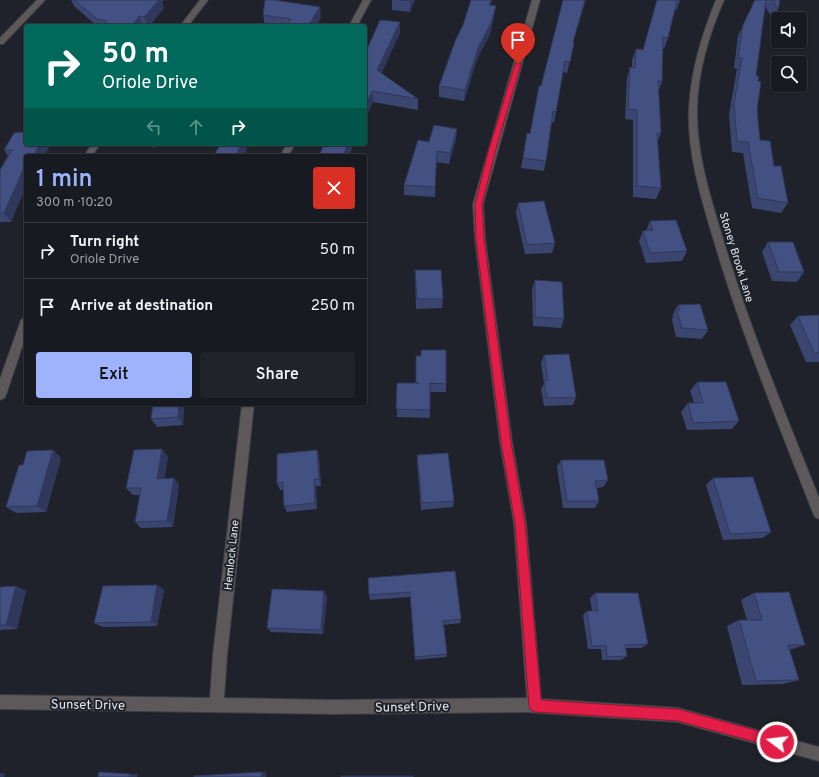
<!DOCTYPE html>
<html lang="en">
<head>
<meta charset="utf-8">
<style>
	:root { --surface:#171a20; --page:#202329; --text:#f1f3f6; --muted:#9ea1a5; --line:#36383e; --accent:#9fb3fd }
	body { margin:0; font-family:Overpass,sans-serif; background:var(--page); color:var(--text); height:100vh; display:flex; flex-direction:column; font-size:15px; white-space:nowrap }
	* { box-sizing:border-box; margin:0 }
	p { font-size:13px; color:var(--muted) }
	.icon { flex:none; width:22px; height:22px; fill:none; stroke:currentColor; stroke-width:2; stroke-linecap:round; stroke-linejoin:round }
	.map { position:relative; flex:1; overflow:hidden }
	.details { position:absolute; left:24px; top:154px; width:343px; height:252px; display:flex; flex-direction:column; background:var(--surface); border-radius:4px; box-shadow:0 1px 3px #0004,0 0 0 1px var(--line) }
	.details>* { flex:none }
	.guide { position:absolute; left:24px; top:24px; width:343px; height:122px; border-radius:4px; box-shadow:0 1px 3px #0004,0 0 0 1px var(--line); background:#00695c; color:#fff; overflow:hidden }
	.tools { position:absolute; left:771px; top:12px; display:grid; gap:8px }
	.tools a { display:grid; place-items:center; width:36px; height:36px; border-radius:4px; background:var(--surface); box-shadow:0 1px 3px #0004,0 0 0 1px var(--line); font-size:20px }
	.pin { position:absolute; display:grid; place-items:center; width:34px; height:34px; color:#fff; margin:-41px -17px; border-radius:50% 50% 50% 0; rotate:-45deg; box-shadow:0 0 4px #0007 }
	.pin .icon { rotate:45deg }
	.me { position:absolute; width:44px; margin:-22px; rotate:285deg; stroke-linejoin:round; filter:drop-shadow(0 0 3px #0008) }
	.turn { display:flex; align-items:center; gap:14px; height:84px; padding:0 12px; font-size:18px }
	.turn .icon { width:52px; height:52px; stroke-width:2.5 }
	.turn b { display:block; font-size:28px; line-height:34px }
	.lanes { display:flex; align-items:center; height:38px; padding:0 12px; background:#0003; justify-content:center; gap:20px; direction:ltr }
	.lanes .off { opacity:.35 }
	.round { display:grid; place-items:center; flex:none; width:42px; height:42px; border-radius:4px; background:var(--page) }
	.overview { display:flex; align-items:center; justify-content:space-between; height:68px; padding:0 12px }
	h1 { font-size:24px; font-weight:600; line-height:30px; color:var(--accent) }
	.cta { display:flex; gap:8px; margin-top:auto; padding:8px 12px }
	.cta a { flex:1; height:46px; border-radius:4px; background:var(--accent); color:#111; font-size:16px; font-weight:600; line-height:46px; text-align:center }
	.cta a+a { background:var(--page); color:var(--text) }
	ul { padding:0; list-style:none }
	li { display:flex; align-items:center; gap:12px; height:56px; padding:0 12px; border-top:1px solid var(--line) }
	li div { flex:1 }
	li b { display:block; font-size:15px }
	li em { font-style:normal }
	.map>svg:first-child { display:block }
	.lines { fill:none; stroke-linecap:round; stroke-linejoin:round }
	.minor-casing { stroke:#3b3e45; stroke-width:2 }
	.minor { fill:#5d5859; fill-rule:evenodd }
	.wall { fill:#3a4570 }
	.shaded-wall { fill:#2f385b }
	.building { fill:#435082; stroke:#2f385b }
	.route { fill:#e11d48; stroke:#92132f }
	.labels { text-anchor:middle; stroke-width:4; stroke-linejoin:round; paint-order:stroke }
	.street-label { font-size:11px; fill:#e5e7ed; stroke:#1f222a }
	.near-street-label { font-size:13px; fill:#e5e7ed; stroke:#1f222a }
</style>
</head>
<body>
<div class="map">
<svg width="819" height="777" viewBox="0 0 819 777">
	<rect width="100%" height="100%" fill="#1f222a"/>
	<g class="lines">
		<defs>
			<g id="minor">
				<path d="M37,0H45L3,44H0V38Z"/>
				<path d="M200,0H208L188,26H180Z"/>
				<path d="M363,0H371L357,26H349Z"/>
				<path d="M532,0H540L483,204L485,238L512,442L526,523L541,699L678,708L819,747V761L678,722L525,712L331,714L0,709V695L210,698L213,655L242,404H254L227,655L224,698L331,700L527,698L514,523L500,442L475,238L473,204Z"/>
				<path d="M716,0H724C709,34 698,71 697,108C696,154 711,199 724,242C750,329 785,413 819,498V519L815,517L813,513C778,423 741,333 714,241C701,198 687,153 689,108C691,70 702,34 716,0Z"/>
				<path d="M92,144H100L92,156H84Z"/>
				<path d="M287,144H295L288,156H280Z"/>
				<path d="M26,316V335L6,395L4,398L0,400V379L21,320Z"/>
			</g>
		</defs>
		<use href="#minor" class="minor-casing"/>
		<use href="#minor" class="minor"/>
	</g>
	<g class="wall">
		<path d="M71,0H164L162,2L164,8L149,26H97L74,6Z"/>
		<path d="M392,0H415L410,12L392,10Z"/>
		<path d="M657,0H680L676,11L675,10L668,38L664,49H662V81L659,90L661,133L658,141L661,188L656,199L633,197V120L625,119L627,78L630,67H632V60L636,49L643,50Z"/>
		<path d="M755,0H780L778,9L773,20L765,6L756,76L758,81L757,110L760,140L774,166L788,203L781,213L752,208L743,153L732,152L729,114L737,69L734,68L738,36Z"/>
		<path d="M491,5L494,16L490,34L477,59L464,101L439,97V86Z"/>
		<path d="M263,15L321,17L316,26H265Z"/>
		<path d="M400,22V33L381,73L418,99V110L373,102L365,54Z"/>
		<path d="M573,42L574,43L567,73L563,72L554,123L552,122L546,161L544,171L521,168L527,133L530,134L541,86Z"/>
		<path d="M23,132L26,156L11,222H0V170L8,156L4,150Z"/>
		<path d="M456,139L449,164L436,162L435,197L404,195V185L429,142Z"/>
		<path d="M137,144H157L155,148Z"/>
		<path d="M518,203L555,243L552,253L525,254L516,213Z"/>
		<path d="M650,221L687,251L682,261L646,263L639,241L643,231H646Z"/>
		<path d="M768,242L804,272L797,282L772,281L762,252Z"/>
		<path d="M415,270L443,299L442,308L416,309Z"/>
		<path d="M535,280L564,319L561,328L533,326L532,290Z"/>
		<path d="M678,305L708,330L702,339L676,337L672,320L673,317V314Z"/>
		<path d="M819,315V362H806L790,325L798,316Z"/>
		<path d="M544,355L576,397L573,405L544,406L541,390L544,383L541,364Z"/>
		<path d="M697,382L739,421L732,429L687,430L681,412L688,403H694L690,391Z"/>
		<path d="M397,383L446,384V392H430V418L397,417Z"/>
		<path d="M153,404H191V405H184L183,425L157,427L151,419Z"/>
		<path d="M293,404H308L293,405Z"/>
		<path d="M53,450L61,458L46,512L16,513L6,507L23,465Z"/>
		<path d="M317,450L319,458L321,486H316L317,509L287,512L284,506L283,490H280L277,483Z"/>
		<path d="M417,455L454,501L453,507L421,510L417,462Z"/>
		<path d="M168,457L164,479L174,478L179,485L173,527L141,528L135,522L140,495H133L126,488Z"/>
		<path d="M561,460L608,480L603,487L597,488L599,501L595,508H563L557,467Z"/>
		<path d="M713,478L771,532L763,538L723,540L706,485Z"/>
		<path d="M455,571L461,619L460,623L444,625L447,654L446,657L415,660L410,597L370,600L369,595Z"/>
		<path d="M157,585L164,590L157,626L103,627L94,623Z"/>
		<path d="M16,586L26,591L17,629L0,630V587Z"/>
		<path d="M595,593L648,644L641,648H626L627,656L621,660H602L601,649H588L583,615L587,611H592L590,598Z"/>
		<path d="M754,593L805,645L789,650L799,680L783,684L742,685L727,626L739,620H747L741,600Z"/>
		<path d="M327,596L323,634L271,632L267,628Z"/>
	</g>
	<g class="shaded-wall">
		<path d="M156,0H164L162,2L164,8L149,26H148L144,17Z"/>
		<path d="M411,0H415L410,12V1Z"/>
		<path d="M491,0H492L488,16L489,5Z"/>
		<path d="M585,0H586L570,53L573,42Z"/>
		<path d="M496,6L494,16L490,34L477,59L464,101L465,90L478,48Z"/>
		<path d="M320,7L321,17L316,26H308Z"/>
		<path d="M139,16L143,26H132Z"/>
		<path d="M400,22V33L378,81L377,70Z"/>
		<path d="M372,91L373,102L365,119V107Z"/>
		<path d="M457,129L456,139L449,164L450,153Z"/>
		<path d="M40,144H51L44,156H33Z"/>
		<path d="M153,144H157L155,148Z"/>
		<path d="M242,144H245L247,150L244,156H235Z"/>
		<path d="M348,144H354L349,156H343Z"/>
		<path d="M26,163V187L11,222L4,213Z"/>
		<path d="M179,404H184V405L183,425L178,417Z"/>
		<path d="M162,449L168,457L163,486L157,479Z"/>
		<path d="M53,450L61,458L46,512L37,506Z"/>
		<path d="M317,450L319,458L321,486L319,479Z"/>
		<path d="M174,478L179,485L173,527L167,521Z"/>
		<path d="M314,479L316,486L317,509L315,503Z"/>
		<path d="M157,585L164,590L157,626L151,622Z"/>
		<path d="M16,586L26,591L17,629L6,625Z"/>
		<path d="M324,591L327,596L323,634L321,630Z"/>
		<path d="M262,772H266V777H261Z"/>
		<path d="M0,773H5L4,777H0Z"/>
		<path d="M130,774H138L137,777H129Z"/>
	</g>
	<g class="building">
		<path d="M74,0H159L144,17L139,16L132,26H103L107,21L97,19Z"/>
		<path d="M265,0H274L320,7L308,26H287L291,19L263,15Z"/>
		<path d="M399,0H411L410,1Z"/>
		<path d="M471,0H491L489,5L496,6L491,23L478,48L465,90L439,86L456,39L463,25Z"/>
		<path d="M563,0H585L573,42L574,43L570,62L565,61L556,112L553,111L546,161L523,158L527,133L530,134L539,86H541Z"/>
		<path d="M657,0H677L668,38L663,37L662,81H658L661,133H657L661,188L637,186V110L628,109L630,67L635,68L636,49L643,50Z"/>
		<path d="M755,0H766L756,76H759L758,81L761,82L757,110L760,140L770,141L774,166H781L788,203L758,198L748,142L737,141L734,103L742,58H738L743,25Z"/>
		<path d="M773,0H780L778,9Z"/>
		<path d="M380,20L400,22L377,70L418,99L372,91L365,107V54Z"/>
		<path d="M434,125L457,129L450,153L437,151L435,187L404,185L418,140L429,142Z"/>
		<path d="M26,128V144H40L33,156H26V163L4,213H0V170L12,150H4L14,133L23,132Z"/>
		<path d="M221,144H242L235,156H213Z"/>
		<path d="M324,144H348L343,156H319Z"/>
		<path d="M544,201L555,243L527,245L518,203Z"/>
		<path d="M676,220L687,251L650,253L643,231L653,230L650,221Z"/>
		<path d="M768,242H793L804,272H779Z"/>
		<path d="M415,270H441L443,299H417Z"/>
		<path d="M535,280L562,282L564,319L535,317Z"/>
		<path d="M700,304L708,330L682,328L677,311L680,310L678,305Z"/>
		<path d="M819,315V353H814L798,316Z"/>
		<path d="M421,350H446V384L430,383V410L396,409L397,383H419H416V356H421Z"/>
		<path d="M569,354L576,397L547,398L544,381H548L544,355Z"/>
		<path d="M697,382H726L739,421L693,423L688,403H703Z"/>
		<path d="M153,404H179L178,417L151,419Z"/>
		<path d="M162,449L157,479L174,478L167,521L135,522L141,488H126L134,450Z"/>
		<path d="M53,450L37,506L6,507L19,465H23L27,451Z"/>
		<path d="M317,450L319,479H314L315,503L284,506L283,482L277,483V454Z"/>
		<path d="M448,453L454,501L422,503L417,455Z"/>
		<path d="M561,460H604L608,480L595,481L599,501H567Z"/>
		<path d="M753,477L771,532L730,534L713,478Z"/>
		<path d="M455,571L461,619L443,621L447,654L415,657L410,592L369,595L368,578Z"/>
		<path d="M157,585L151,622L94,623L103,586Z"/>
		<path d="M16,586L6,625H0V587Z"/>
		<path d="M272,589L324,591L321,630L267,628Z"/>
		<path d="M789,592L805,645H788L799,680L756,681L739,620H762L754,593Z"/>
		<path d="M595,593H638L648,644L625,645L627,656L607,657L606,645L592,646L587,611H598Z"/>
		<path d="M99,772L130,774L129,777H98Z"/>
		<path d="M262,772L261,777H194V776Z"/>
		<rect x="341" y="776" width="72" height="1"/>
	</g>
	<path class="route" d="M518,62L521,64L496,149L482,204L484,238L511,442L525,523L541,700L678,709L777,736L781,738L783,742L781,747L777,748L678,721L535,712L531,710L529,706L515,523L501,442L476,238L475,204L489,149L515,64Z"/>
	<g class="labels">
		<g class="street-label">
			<text transform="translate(737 257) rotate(73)" y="4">Stoney Brook Lane</text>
			<text transform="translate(231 555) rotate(-84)" y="4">Hemlock Lane</text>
		</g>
		<g class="near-street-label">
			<text transform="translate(88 704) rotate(1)" y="5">Sunset Drive</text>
			<text transform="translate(412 706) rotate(-1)" y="5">Sunset Drive</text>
		</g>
	</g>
</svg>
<div class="tools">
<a><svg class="icon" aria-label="sound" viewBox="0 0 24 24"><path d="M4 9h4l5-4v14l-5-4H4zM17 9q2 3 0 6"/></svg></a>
<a><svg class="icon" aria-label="search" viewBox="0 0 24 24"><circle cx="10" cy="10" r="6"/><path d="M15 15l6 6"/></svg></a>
</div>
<div class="pin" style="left:518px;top:64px;background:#d93025"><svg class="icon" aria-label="arrive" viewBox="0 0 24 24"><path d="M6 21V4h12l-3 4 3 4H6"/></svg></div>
<svg class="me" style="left:777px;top:742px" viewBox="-20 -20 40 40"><circle r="17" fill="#e11d48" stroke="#fff" stroke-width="3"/><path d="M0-11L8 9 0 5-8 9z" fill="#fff"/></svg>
<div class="guide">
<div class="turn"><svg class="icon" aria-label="right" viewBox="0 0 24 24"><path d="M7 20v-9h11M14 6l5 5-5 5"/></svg><div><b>50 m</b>Oriole Drive</div></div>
<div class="lanes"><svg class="icon off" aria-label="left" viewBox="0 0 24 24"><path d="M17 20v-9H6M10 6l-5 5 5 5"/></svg><svg class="icon off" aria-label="ahead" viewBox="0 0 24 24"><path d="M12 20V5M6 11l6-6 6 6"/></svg><svg class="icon" aria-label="right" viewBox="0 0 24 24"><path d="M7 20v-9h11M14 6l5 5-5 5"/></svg></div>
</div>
<section class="details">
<div class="overview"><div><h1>1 min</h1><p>300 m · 10:20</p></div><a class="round" style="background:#d93025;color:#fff"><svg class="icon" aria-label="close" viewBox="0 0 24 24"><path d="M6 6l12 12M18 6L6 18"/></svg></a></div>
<ul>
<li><svg class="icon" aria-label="right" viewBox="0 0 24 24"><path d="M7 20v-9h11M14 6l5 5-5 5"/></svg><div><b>Turn right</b><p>Oriole Drive</p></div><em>50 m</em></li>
<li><svg class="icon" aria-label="arrive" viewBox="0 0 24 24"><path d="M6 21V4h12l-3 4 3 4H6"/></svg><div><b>Arrive at destination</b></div><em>250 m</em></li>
</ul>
<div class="cta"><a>Exit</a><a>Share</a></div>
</section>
</div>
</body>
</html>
